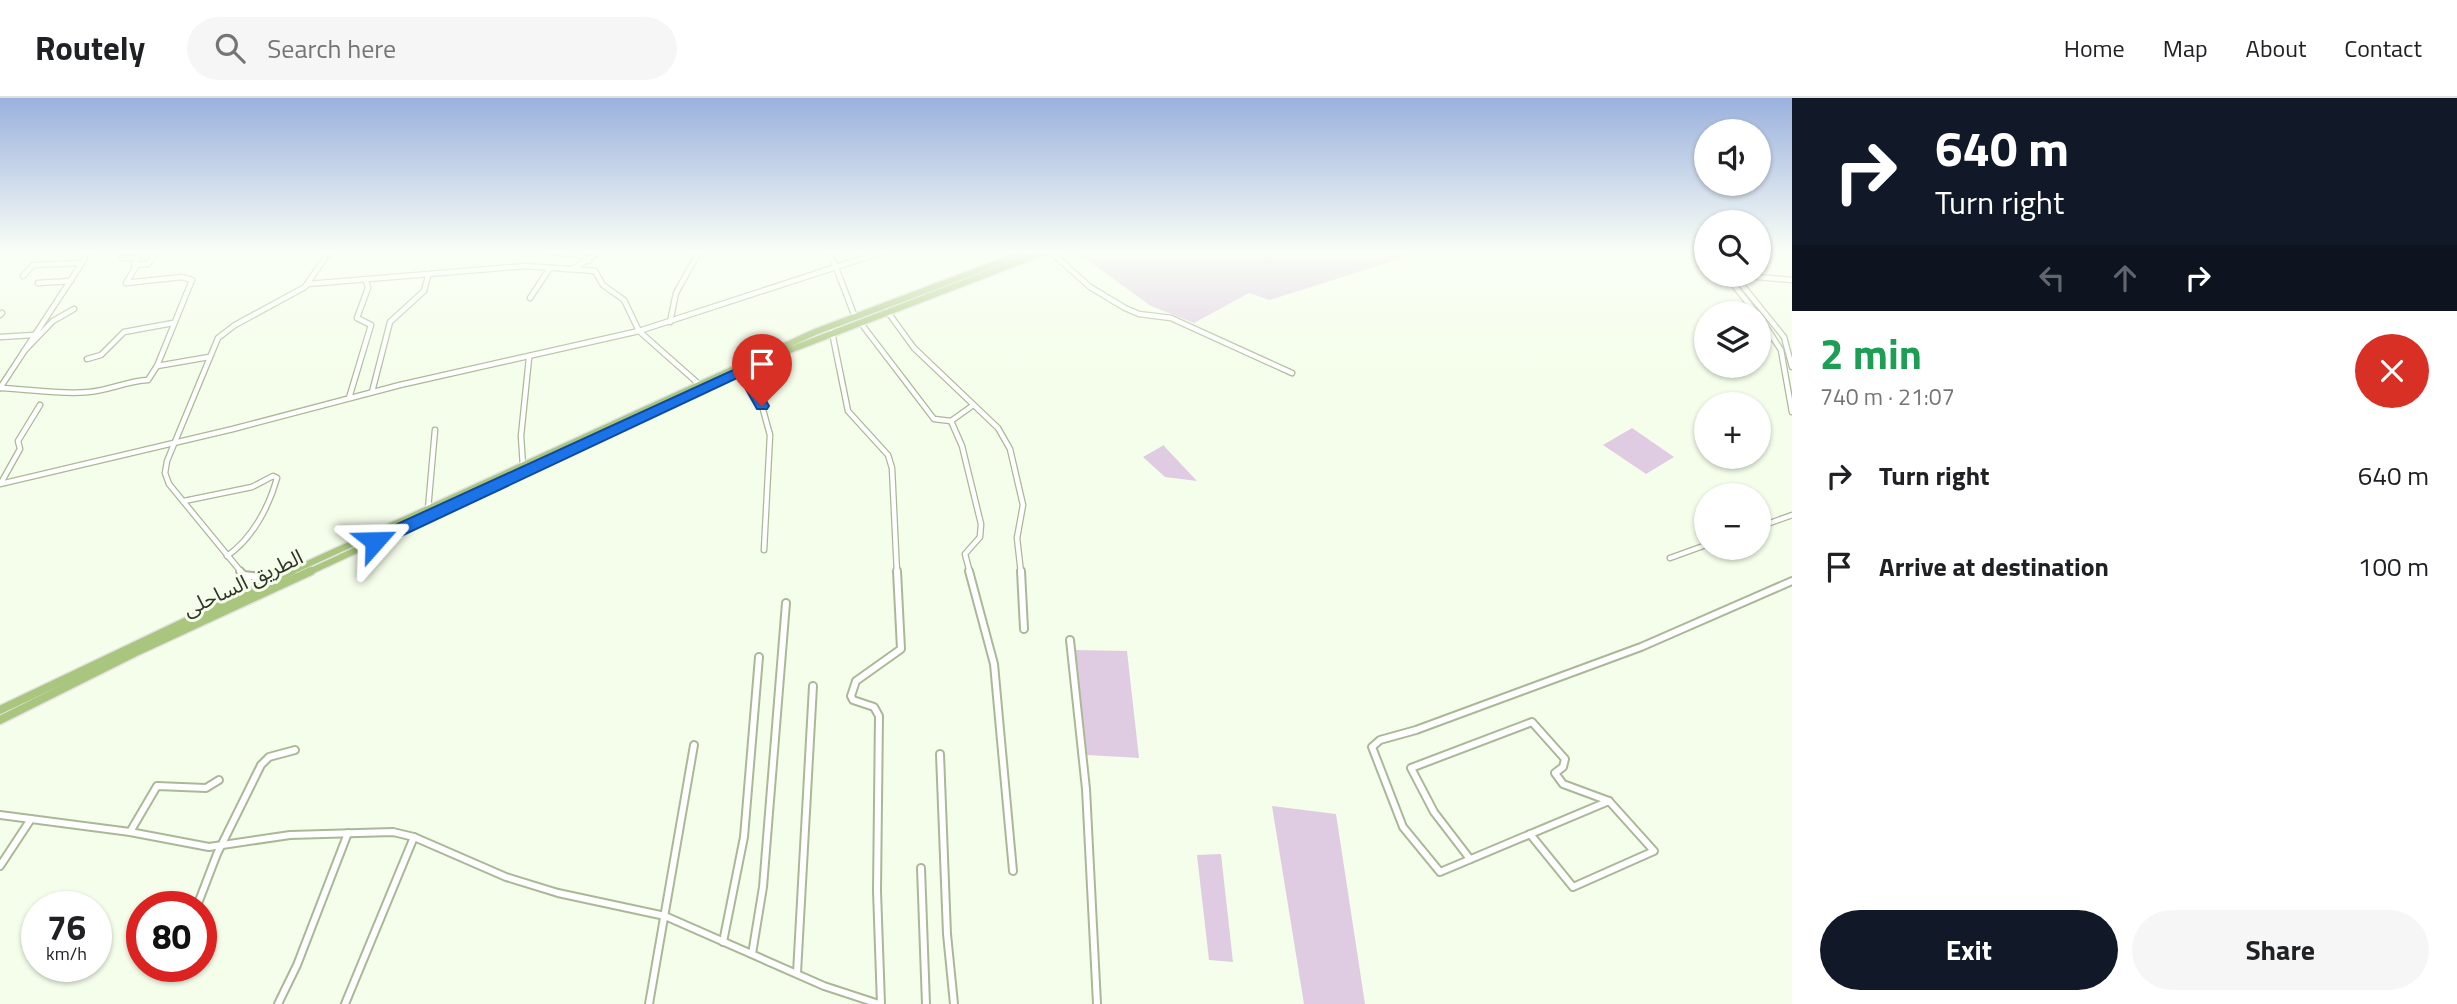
<!DOCTYPE html>
<html lang="en">
<head>
<meta charset="utf-8">
<style>
	:root { --surface:#fff; --page:#f6f6f6; --text:#202124; --muted:#757577; --line:#e0e0e0; --accent:#111827 }
	body { margin:0; font-family:"Titillium Web","Noto Sans Arabic",sans-serif; background:var(--page); color:var(--text); height:100vh; display:flex; flex-direction:column; font-size:26px; white-space:nowrap }
	* { box-sizing:border-box; margin:0 }
	p { font-size:23px; color:var(--muted) }
	.icon { flex:none; width:38px; height:38px; fill:none; stroke:currentColor; stroke-width:2; stroke-linecap:round; stroke-linejoin:round }
	.map { position:relative; flex:1; overflow:hidden }
	.panel { display:flex; flex-direction:column; background:var(--surface); width:665px }
	.panel>* { flex:none }
	.banner { background:#111827; color:#fff; overflow:hidden }
	.fabs { position:absolute; left:1694px; top:21px; display:grid; gap:14px }
	.fabs a { display:grid; place-items:center; width:77px; height:77px; border-radius:50%; background:var(--surface); box-shadow:0 2px 5px #0004; font-size:35px }
	.speed { position:absolute; left:21px; top:793px; display:flex; gap:14px; font-size:35px; font-weight:700; text-align:center }
	.speed>* { display:grid; place-content:center; width:91px; height:91px; border-radius:50%; background:var(--surface); box-shadow:0 2px 5px #0004; line-height:1 }
	.speed small { font-size:18px; font-weight:400 }
	.speed .limit { border:10px solid #d22; background:#fff; color:#111 }
	.pin { position:absolute; display:grid; place-items:center; width:60px; height:60px; color:#fff; margin:-72px -30px; border-radius:50% 50% 50% 0; rotate:-45deg; box-shadow:0 0 7px #0007 }
	.pin .icon { rotate:45deg }
	.me { position:absolute; width:77px; margin:-38px; rotate:65deg; stroke-linejoin:round; filter:drop-shadow(0 0 5px #0008) }
	.turn { display:flex; align-items:center; gap:24px; height:147px; padding:0 28px; font-size:32px }
	.turn .icon { width:91px; height:91px; stroke-width:2.5 }
	.turn b { display:block; font-size:49px; line-height:60px }
	.lanes { display:flex; align-items:center; height:66px; padding:0 28px; background:#0003; justify-content:center; gap:35px; direction:ltr }
	.lanes .off { opacity:.35 }
	.round { display:grid; place-items:center; flex:none; width:74px; height:74px; border-radius:37px; background:var(--page) }
	.head { display:flex; align-items:center; justify-content:space-between; height:119px; padding:0 28px }
	h1 { font-size:42px; font-weight:700; line-height:52px; color:#1e9e55 }
	.button { display:flex; gap:14px; margin-top:auto; padding:14px 28px }
	.button a { flex:1; height:80px; border-radius:42px; background:var(--accent); color:#fff; font-size:28px; font-weight:700; line-height:80px; text-align:center }
	.button a+a { background:var(--page); color:var(--text) }
	ul { padding:0; list-style:none }
	li { display:flex; align-items:center; gap:21px; height:91px; padding:0 28px }
	li div { flex:1 }
	li b { display:block; font-size:26px }
	li em { font-style:normal }
	header { display:flex; align-items:center; gap:42px; box-sizing:border-box; height:98px; padding:0 35px; background:var(--surface); border-bottom:2px solid var(--line) }
	header strong { font-size:33px }
	nav { display:flex; gap:38px; margin-inline-start:auto; font-size:24px }
	.search { width:490px; height:63px; background:var(--page); display:flex; align-items:center; gap:18px; box-sizing:border-box; padding:0 24px; border-radius:38px; color:var(--muted); font-size:26px }
	main { display:flex; flex:1; min-height:0 }
	.map>svg:first-child { display:block }
	.green { fill:#dfcce3 }
	.lines { fill:none; stroke-linecap:round; stroke-linejoin:round }
	.minor-far1-casing { stroke:#aab898; stroke-width:7 }
	.minor-casing { stroke:#aab898; stroke-width:10 }
	.highway-far1-casing { stroke:#e2e3e1; stroke-width:9 }
	.highway-casing { stroke:#e2e3e1; stroke-width:11 }
	.minor-far1 { stroke:#fff; stroke-width:4.5 }
	.minor { stroke:#fff; stroke-width:6 }
	.highway-far1 { stroke:#aac67e; stroke-width:6 }
	.highway { stroke:#aac67e; stroke-width:8 }
	.route { fill:#1a73e8; stroke:#114b97; stroke-width:2 }
	.labels { text-anchor:middle; stroke-width:6; stroke-linejoin:round; paint-order:stroke }
	.street-label { font-size:21px; fill:#313629; stroke:#f5feea }
</style>
</head>
<body>
<header>
<strong>Routely</strong>
<div class="search"><svg class="icon" aria-label="search" viewBox="0 0 24 24"><circle cx="10" cy="10" r="6"/><path d="M15 15l6 6"/></svg>Search here</div>
<nav><a>Home</a><a>Map</a><a>About</a><a>Contact</a></nav>
</header>
<main>
<div class="map">
<svg width="1792" height="906" viewBox="0 0 1792 906">
	<rect width="100%" height="100%" fill="#f5feea"/>
	<g class="green">
		<path d="M1076,154H1421L1270,202L1249,195L1194,225L1151,208Z"/>
		<path d="M1632,330L1674,359L1646,376L1603,347Z"/>
		<path d="M1164,347V348L1197,383L1165,379L1143,359Z"/>
		<path d="M1075,552L1127,553L1139,660L1087,657Z"/>
		<path d="M1272,708L1336,716L1365,906H1304Z"/>
		<path d="M1221,756L1233,864L1209,862L1197,757Z"/>
	</g>
	<g class="lines">
		<defs>
			<g id="minor-far1">
				<path d="M156,154L148,166L137,167L126,185L182,179L192,182L157,268L209,259"/>
				<path d="M552,154L581,157L589,163"/>
				<path d="M830,154L855,219"/>
				<path d="M1051,154L1090,189L1125,210L1139,216L1171,220L1292,275"/>
				<path d="M122,160H138L134,167"/>
				<path d="M82,165L88,154"/>
				<path d="M573,171L599,154"/>
				<path d="M1726,177L1756,215"/>
				<path d="M1734,177L1784,239L1792,269"/>
				<path d="M1734,177L1792,182"/>
				<path d="M38,185L71,183"/>
				<path d="M308,186L526,168L595,173L603,187L624,202L639,233L700,287"/>
				<path d="M530,200L550,170"/>
				<path d="M887,213L914,250L998,330L1010,351L1023,407L1017,440L1021,475"/>
				<path d="M0,217L2,215"/>
				<path d="M1759,218L1781,252L1792,314"/>
				<path d="M670,224L676,195L699,154"/>
				<path d="M860,224L934,321L951,323"/>
				<path d="M832,234L848,313L888,357L892,370L897,475"/>
				<path d="M0,239L34,237"/>
				<path d="M24,253L53,223L74,211"/>
				<path d="M87,261L101,257L124,234L173,225"/>
				<path d="M742,272L762,308L770,337L764,452"/>
				<path d="M0,290L82,165L33,167L23,178"/>
				<path d="M0,290C29,291 60,297 89,294C110,292 127,283 148,282L157,268"/>
				<path d="M372,294L390,224L424,193L428,178"/>
				<path d="M349,300L371,227L357,220L368,190L366,182"/>
				<path d="M523,368L521,338L529,260"/>
				<path d="M1,385L20,351L18,343L40,307"/>
				<path d="M0,386L233,331L400,287L639,233L882,154"/>
				<path d="M184,403L252,389L273,378L277,380C269,409 252,441 227,458"/>
				<path d="M428,411L435,332"/>
				<path d="M1759,429L1792,417"/>
				<path d="M1670,460L1706,447"/>
				<path d="M242,475L169,386L165,375L167,363L218,240L235,227L305,189L329,154"/>
				<path d="M970,475L965,456L980,439L981,426L962,348L951,323L972,308"/>
			</g>
			<g id="minor">
				<path d="M240,473L248,482V493"/>
				<path d="M969,473L994,566L1013,773"/>
				<path d="M1021,473L1024,531"/>
				<path d="M243,477L271,480"/>
				<path d="M1070,542L1086,691L1097,906"/>
				<path d="M940,656L947,836L954,906"/>
				<path d="M1609,703L1440,774L1403,729L1372,649L1380,642L1416,632L1641,549L1792,483"/>
				<path d="M0,717L130,734L209,749L290,737L393,734L414,739L506,779L558,795L665,818L824,888L879,906"/>
				<path d="M130,734L157,688L206,690L219,682"/>
				<path d="M1470,761L1434,714L1411,670L1532,624L1565,661L1563,669L1555,675L1563,686L1609,703L1654,753L1573,789L1530,736"/>
				<path d="M0,768L31,721"/>
				<path d="M921,770L926,906"/>
				<path d="M197,808L217,756L261,667L269,659L295,652"/>
				<path d="M723,844L744,739L759,559"/>
				<path d="M752,856L763,789L786,505"/>
				<path d="M797,875L813,588"/>
				<path d="M278,906L297,867L348,735"/>
				<path d="M345,906L414,739"/>
				<path d="M649,906L694,647"/>
				<path d="M881,906L877,793L879,618L874,609L853,602L851,598L856,583L901,551L897,473"/>
			</g>
			<g id="highway-far1">
				<path d="M288,475L815,234L1027,154"/>
				<path d="M307,475L769,260L1044,154"/>
			</g>
			<g id="highway">
				<path d="M0,612L292,473"/>
				<path d="M0,622L138,553L311,473"/>
			</g>
		</defs>
		<use href="#minor-far1" class="minor-far1-casing"/>
		<use href="#minor" class="minor-casing"/>
		<use href="#highway-far1" class="highway-far1-casing"/>
		<use href="#highway" class="highway-casing"/>
		<use href="#minor-far1" class="minor-far1"/>
		<use href="#minor" class="minor"/>
		<use href="#highway-far1" class="highway-far1"/>
		<use href="#highway" class="highway"/>
	</g>
	<linearGradient id="sky" x2="0" y2="1"><stop stop-color="#9bb1dd"/><stop offset="0.55" stop-color="#fafff6"/><stop offset="1" stop-color="#fafff6" stop-opacity="0"/></linearGradient>
	<rect width="1792" height="281" fill="url(#sky)"/>
	<path class="route" d="M742,268L747,269L769,308L767,311H757L739,279L380,448H369L367,443L369,439Z"/>
	<g class="labels">
		<g class="street-label">
			<text transform="translate(243 485) rotate(-25)" y="7">الطريق الساحلى</text>
		</g>
	</g>
</svg>
<div class="fabs">
<a><svg class="icon" aria-label="sound" viewBox="0 0 24 24"><path d="M4 9h4l5-4v14l-5-4H4zM17 9q2 3 0 6"/></svg></a>
<a><svg class="icon" aria-label="search" viewBox="0 0 24 24"><circle cx="10" cy="10" r="6"/><path d="M15 15l6 6"/></svg></a>
<a><svg class="icon" aria-label="layers" viewBox="0 0 24 24"><path d="M12 4l9 5-9 5-9-5zM3 14l9 5 9-5"/></svg></a>
<a>+</a>
<a>−</a>
</div>
<div class="speed"><div>76<small>km/h</small></div><div class="limit">80</div></div>
<div class="pin" style="left:762px;top:308px;background:#d93025"><svg class="icon" aria-label="arrive" viewBox="0 0 24 24"><path d="M6 21V4h12l-3 4 3 4H6"/></svg></div>
<svg class="me" style="left:375px;top:443px" viewBox="-20 -20 40 40"><path d="M0-17L14 15 0 8-14 15z" fill="#1a73e8" stroke="#fff" stroke-width="4"/></svg>
</div>
<section class="panel">
<div class="banner">
<div class="turn"><svg class="icon" aria-label="right" viewBox="0 0 24 24"><path d="M7 20v-9h11M14 6l5 5-5 5"/></svg><div><b>640 m</b>Turn right</div></div>
<div class="lanes"><svg class="icon off" aria-label="left" viewBox="0 0 24 24"><path d="M17 20v-9H6M10 6l-5 5 5 5"/></svg><svg class="icon off" aria-label="ahead" viewBox="0 0 24 24"><path d="M12 20V5M6 11l6-6 6 6"/></svg><svg class="icon" aria-label="right" viewBox="0 0 24 24"><path d="M7 20v-9h11M14 6l5 5-5 5"/></svg></div>
</div>
<div class="head"><div><h1>2 min</h1><p>740 m · 21:07</p></div><a class="round" style="background:#d93025;color:#fff"><svg class="icon" aria-label="close" viewBox="0 0 24 24"><path d="M6 6l12 12M18 6L6 18"/></svg></a></div>
<ul>
<li><svg class="icon" aria-label="right" viewBox="0 0 24 24"><path d="M7 20v-9h11M14 6l5 5-5 5"/></svg><div><b>Turn right</b></div><em>640 m</em></li>
<li><svg class="icon" aria-label="arrive" viewBox="0 0 24 24"><path d="M6 21V4h12l-3 4 3 4H6"/></svg><div><b>Arrive at destination</b></div><em>100 m</em></li>
</ul>
<div class="button"><a>Exit</a><a>Share</a></div>
</section>
</main>
</body>
</html>
